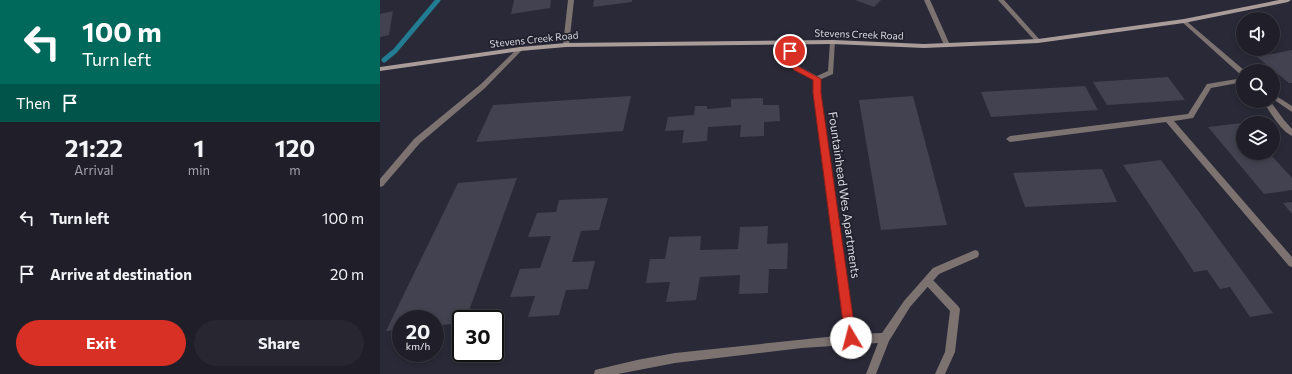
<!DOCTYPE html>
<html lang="en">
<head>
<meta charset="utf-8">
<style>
	:root { --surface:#201f29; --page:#282731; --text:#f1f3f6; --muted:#a2a2a8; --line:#3d3d46; --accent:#d93025 }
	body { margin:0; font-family:Commissioner,sans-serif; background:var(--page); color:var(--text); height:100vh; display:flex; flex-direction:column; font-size:15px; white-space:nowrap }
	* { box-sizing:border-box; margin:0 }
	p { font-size:13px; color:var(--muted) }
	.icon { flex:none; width:22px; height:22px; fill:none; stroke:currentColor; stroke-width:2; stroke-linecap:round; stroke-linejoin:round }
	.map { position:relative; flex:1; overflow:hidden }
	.side { display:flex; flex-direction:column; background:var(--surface); width:380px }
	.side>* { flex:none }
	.guide { background:#00695c; color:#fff; overflow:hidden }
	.tools { position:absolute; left:856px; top:12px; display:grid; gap:8px }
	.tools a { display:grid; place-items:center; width:44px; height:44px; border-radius:50%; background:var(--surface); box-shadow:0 2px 6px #0003,0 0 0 1px var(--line); font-size:20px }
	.speed { position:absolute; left:12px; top:310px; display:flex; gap:8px; font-size:20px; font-weight:700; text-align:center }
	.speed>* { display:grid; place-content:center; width:52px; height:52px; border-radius:50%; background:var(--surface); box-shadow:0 2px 6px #0003,0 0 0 1px var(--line); line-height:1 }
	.speed small { font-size:10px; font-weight:400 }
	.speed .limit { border:2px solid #111; border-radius:6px; background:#fff; color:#111 }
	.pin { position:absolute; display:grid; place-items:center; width:34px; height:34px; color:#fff; margin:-17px; border:2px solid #fff; border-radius:50%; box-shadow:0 1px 4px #0007 }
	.me { position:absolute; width:44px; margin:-22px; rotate:352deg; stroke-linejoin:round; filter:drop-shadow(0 0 3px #0008) }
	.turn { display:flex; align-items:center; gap:14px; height:84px; padding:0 16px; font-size:18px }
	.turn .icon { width:52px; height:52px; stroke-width:2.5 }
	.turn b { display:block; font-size:28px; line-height:34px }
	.then { display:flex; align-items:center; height:38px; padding:0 16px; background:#0003; gap:8px; font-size:15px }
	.eta { display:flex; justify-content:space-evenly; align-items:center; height:68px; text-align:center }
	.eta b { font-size:24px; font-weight:700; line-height:28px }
	.primary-button { display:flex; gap:8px; margin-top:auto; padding:8px 16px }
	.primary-button a { flex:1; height:46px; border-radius:24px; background:var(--accent); color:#fff; font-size:16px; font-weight:700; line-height:46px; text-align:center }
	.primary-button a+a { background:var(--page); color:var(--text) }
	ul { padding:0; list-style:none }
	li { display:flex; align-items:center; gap:12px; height:56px; padding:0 16px }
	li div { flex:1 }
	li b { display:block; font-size:15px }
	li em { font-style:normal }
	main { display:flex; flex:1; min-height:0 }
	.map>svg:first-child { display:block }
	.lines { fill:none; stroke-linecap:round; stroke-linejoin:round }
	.stream { stroke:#227c92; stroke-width:5 }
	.building { fill:#434250 }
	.lane { fill:#7c7371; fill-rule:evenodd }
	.street { fill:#7c7371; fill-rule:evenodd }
	.secondary { fill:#a99c99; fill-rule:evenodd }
	.route { fill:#d93025; stroke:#8d1f18 }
	.labels { text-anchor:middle; stroke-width:3.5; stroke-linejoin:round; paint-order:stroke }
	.far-street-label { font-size:10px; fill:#dbdbe4; stroke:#21202d }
	.street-label { font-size:12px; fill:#dbdbe4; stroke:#21202d }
</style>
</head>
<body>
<main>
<section class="side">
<div class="guide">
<div class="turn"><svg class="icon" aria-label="left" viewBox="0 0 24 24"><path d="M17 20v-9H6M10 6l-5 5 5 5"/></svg><div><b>100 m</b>Turn left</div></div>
<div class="then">Then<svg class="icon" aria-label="arrive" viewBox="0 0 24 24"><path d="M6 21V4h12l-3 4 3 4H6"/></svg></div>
</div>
<div class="eta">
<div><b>21:22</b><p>Arrival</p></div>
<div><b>1</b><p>min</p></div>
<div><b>120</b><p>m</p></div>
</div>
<ul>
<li><svg class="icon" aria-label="left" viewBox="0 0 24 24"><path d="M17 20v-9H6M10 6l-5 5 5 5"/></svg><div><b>Turn left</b></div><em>100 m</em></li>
<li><svg class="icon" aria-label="arrive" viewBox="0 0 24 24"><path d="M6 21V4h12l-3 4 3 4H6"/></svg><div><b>Arrive at destination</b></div><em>20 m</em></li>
</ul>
<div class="primary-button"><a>Exit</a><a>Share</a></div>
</section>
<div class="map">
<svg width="912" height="374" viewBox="0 0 912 374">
	<rect width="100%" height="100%" fill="#2a2937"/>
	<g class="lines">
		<path class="stream" d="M4,60L15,51L58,0"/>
	</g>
	<g class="building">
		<path d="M134,0H171L170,8L131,14Z"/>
		<path d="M214,0H252V2L213,7Z"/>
		<path d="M475,0H501L494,7Z"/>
		<path d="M13,11L9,35L0,37V14Z"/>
		<path d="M912,50V83H909L877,57Z"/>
		<path d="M788,77L805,100L727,105L713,82Z"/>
		<path d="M705,86L718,110L611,117L601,92Z"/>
		<path d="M251,96L243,131L96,142L113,105Z"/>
		<path d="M533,96L567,225L501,230L479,100Z"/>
		<path d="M383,98V105H399L400,121L384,122V136L360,137L361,125L328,127L327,141L302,143L304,130L285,131L288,117L314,115L315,106H327V109L351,107V99Z"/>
		<path d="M862,123L863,153H889L912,178V190L884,194L828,127Z"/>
		<path d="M781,160L893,313L870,317L850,287L840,289L827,270L814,272L743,165Z"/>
		<path d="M722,169L737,202L645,207L633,173Z"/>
		<path d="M137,178L86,319H81V323L55,326V319H21V330L6,331L78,183Z"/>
		<path d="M228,198L219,230L201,231L192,262L215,261L208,289L186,290L179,315L148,317L155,296L130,297L140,269L160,268L171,236L148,237L157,213L176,212L179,200Z"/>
		<path d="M912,202V214L903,203Z"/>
		<path d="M388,226L387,244L408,243L407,269H389L388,293L359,294L360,275L320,277L316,300L286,302L290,282L266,283L270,259H285L289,237L321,236L320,250L358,249L360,227Z"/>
	</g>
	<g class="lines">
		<g class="lane">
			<path d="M544,0H550L570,45L569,46L567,47L564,45Z"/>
			<path d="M618,0H624L660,40V42H656Z"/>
			<path d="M412,40L415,42L411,60L418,66L437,76L448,71L450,42L451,41H455L453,74L437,81L414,70L405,60L409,42Z"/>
			<path d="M140,47L143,49L142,50L105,88L40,143L3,186L0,187V179L34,139L101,84L138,48Z"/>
			<path d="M863,78V82L831,88L813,118L794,121L912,257V267L909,266L786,122L630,142L626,139L630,136L808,114L827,84Z"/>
			<path d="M548,277L551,278L578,306L580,309L575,352L565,374H555L565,352L570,311L545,284L543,281L545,278Z"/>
		</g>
		<g class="street">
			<path d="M188,0H194L189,45L186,47L183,45Z"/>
			<path d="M804,19L865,71H863V75H861L802,22L801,21Z"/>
			<path d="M435,77H439L440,79V93L475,334L502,333L524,301L553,268L595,250L598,251L599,254L598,257L559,274L530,307L509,341L496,374H486L498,343L422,348L295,363L238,374H214L215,370L219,369L257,360L295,353L466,335L434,93Z"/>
			<path d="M893,94L912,106V112L893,99Z"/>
			<path d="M883,101H890L904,120L912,129V136C901,131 889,111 883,101Z"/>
		</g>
		<path class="secondary" d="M899,0H911L908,2L804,23L658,43L544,48L453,44L186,47L140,51L0,71V67L140,47L186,43L453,40L544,44L658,39L804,19Z"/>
	</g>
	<path class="route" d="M410,49L414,51L412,60L419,67L441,79V93L476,338L475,341L471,343L467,341L465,338L433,93V80L414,70L406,62V51Z"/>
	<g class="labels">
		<g class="far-street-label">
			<text transform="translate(479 34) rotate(2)" y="4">Stevens Creek Road</text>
			<text transform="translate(154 39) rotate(-6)" y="4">Stevens Creek Road</text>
		</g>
		<g class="street-label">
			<text transform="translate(464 195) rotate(82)" y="4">Fountainhead Wes Apartments</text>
		</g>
	</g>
</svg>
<div class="tools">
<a><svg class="icon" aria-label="sound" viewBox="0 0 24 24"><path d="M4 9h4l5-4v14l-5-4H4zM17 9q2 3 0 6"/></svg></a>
<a><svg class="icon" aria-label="search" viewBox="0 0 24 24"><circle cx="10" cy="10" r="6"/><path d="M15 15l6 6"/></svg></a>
<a><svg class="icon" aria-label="layers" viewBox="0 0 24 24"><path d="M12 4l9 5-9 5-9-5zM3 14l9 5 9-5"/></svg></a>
</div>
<div class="speed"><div>20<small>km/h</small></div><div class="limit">30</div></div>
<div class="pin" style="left:410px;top:51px;background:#d93025"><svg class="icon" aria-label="arrive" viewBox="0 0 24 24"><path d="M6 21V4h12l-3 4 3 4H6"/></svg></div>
<svg class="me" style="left:471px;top:338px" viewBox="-20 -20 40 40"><circle r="19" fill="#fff"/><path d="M0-13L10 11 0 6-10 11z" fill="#d93025"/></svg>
</div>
</main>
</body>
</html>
